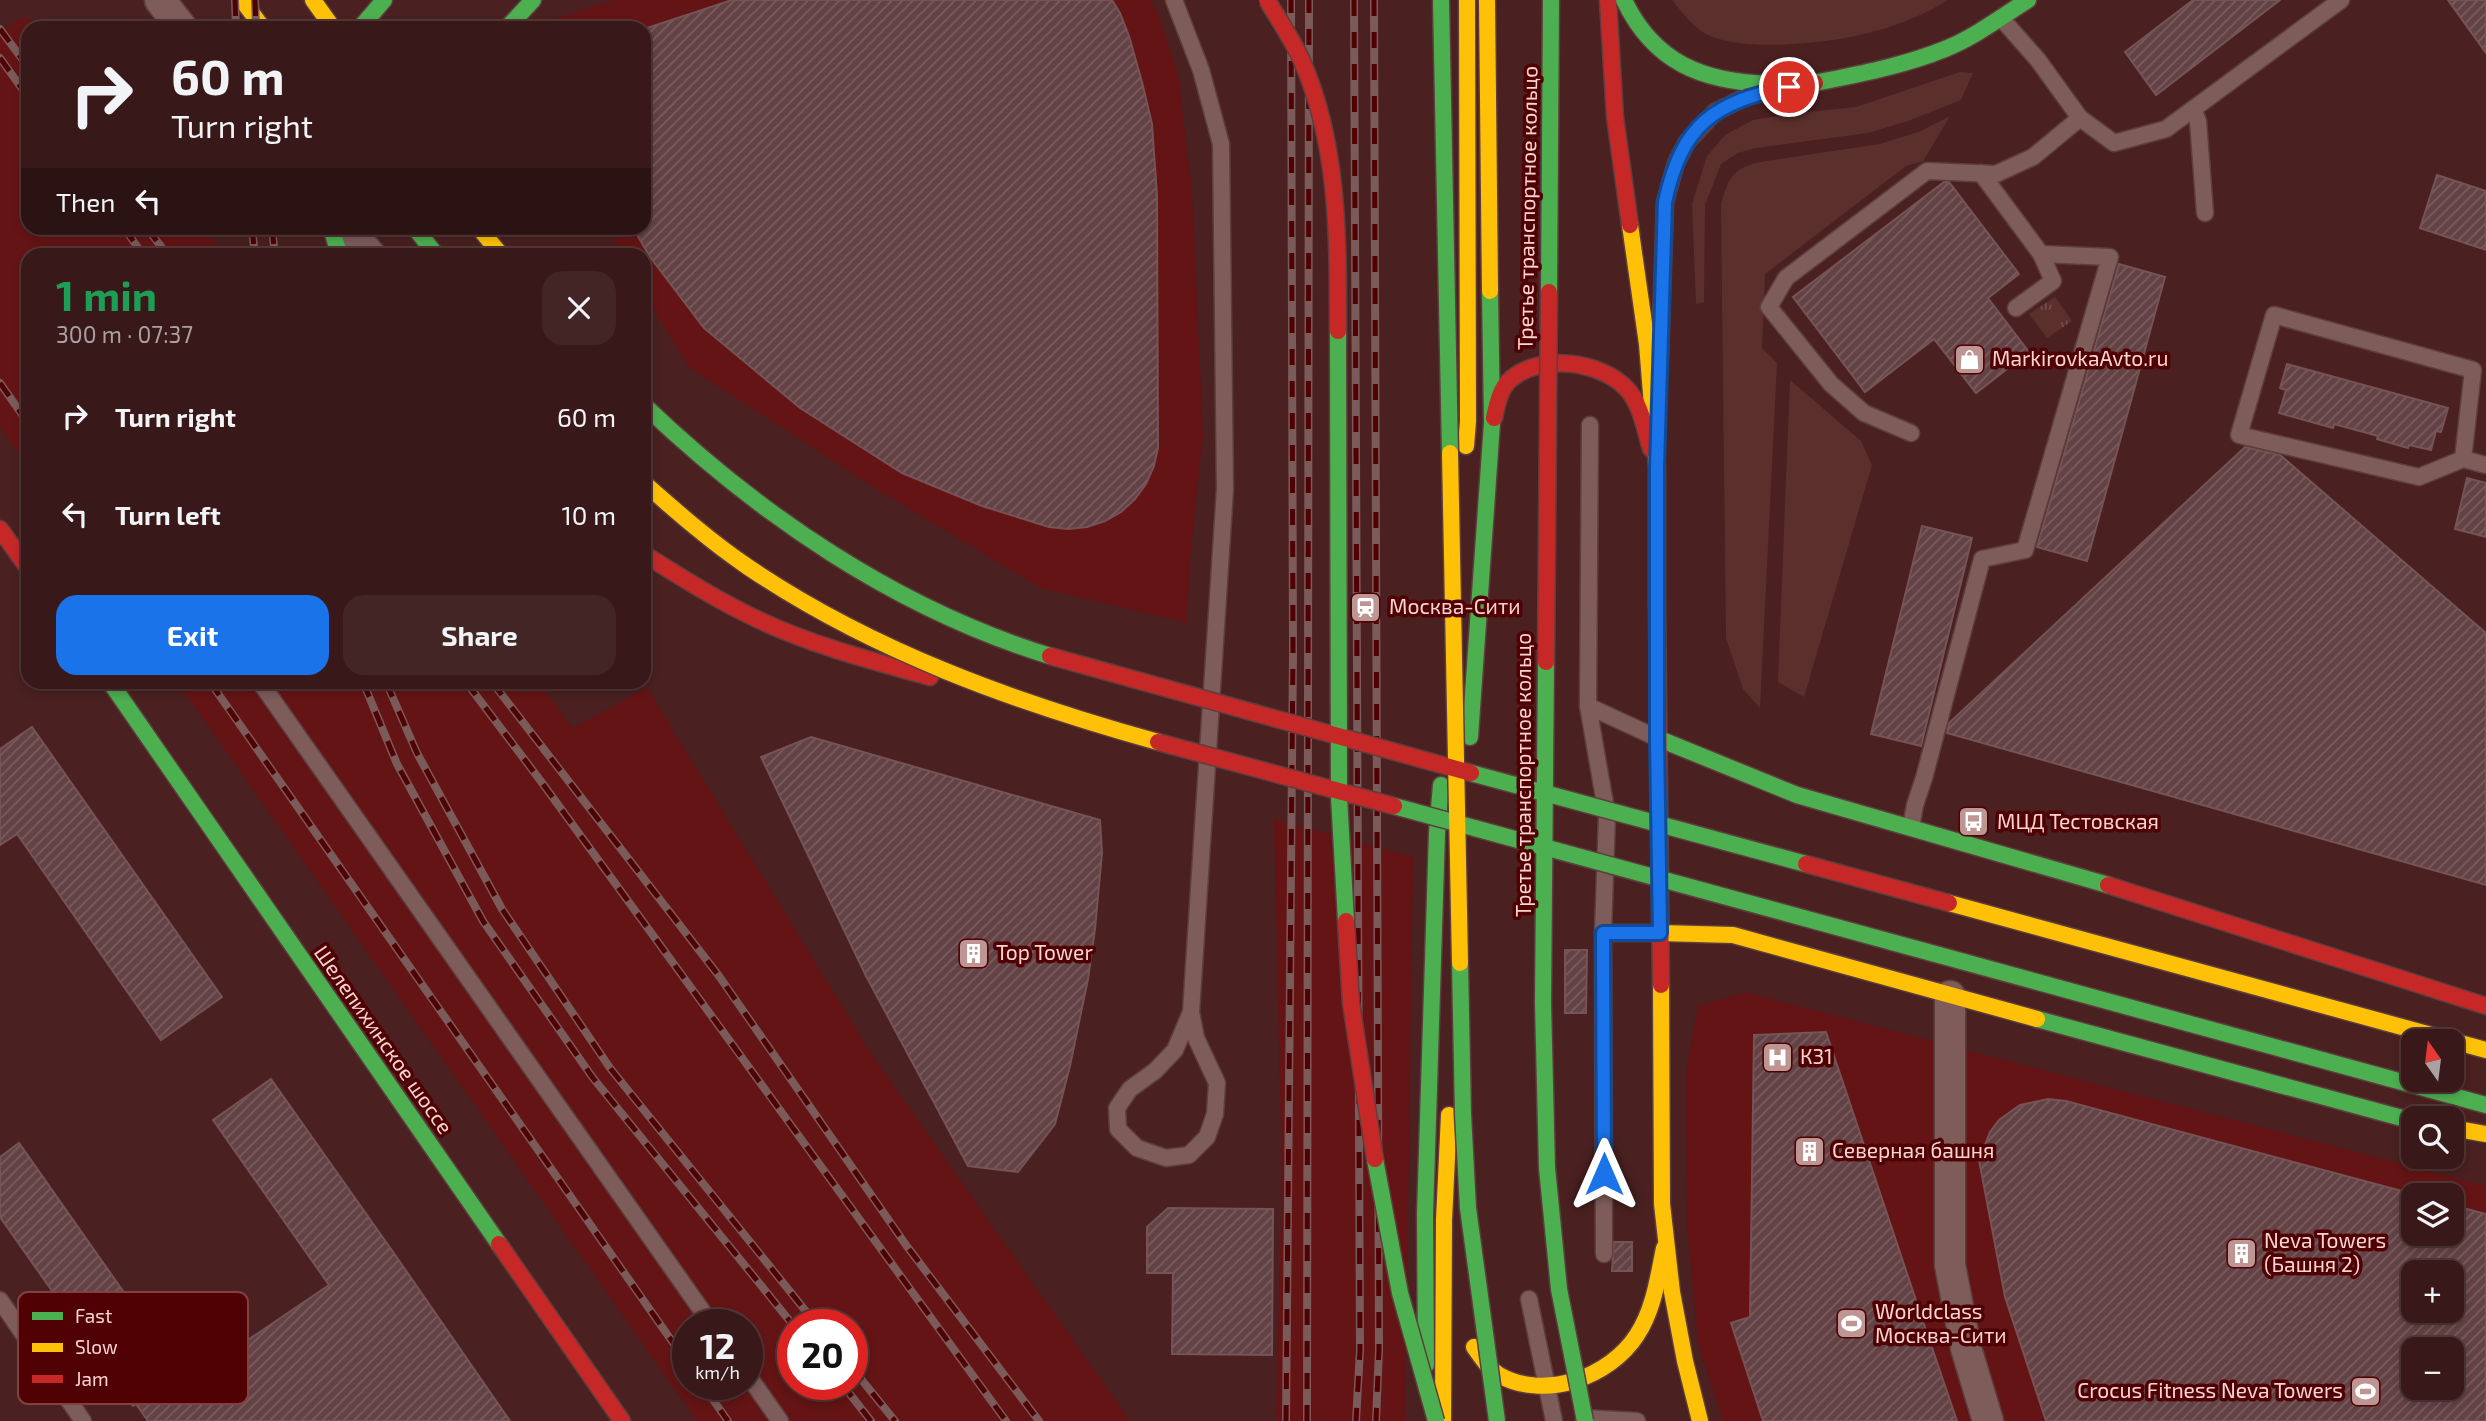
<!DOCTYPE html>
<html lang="en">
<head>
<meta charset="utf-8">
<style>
	:root { --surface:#381818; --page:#432525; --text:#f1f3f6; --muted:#aba0a2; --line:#523737; --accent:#1a73e8 }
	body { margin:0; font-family:"Exo 2",sans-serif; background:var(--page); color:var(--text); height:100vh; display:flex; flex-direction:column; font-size:26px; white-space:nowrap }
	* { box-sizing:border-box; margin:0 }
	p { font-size:23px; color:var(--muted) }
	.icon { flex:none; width:38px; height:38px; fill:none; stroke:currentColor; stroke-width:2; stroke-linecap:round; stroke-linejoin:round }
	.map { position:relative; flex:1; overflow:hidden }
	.details { position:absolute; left:21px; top:248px; width:630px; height:441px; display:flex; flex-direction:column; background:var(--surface); border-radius:21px; box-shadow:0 4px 10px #0003,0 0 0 2px var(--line) }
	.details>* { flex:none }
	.banner { position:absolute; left:21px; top:21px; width:630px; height:214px; border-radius:21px; box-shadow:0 4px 10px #0003,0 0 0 2px var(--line); background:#381818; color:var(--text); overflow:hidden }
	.needle { width:46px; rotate:346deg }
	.tools { position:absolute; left:2401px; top:1029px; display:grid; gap:14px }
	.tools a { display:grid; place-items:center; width:63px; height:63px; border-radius:14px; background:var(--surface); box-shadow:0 4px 10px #0003,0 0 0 2px var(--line); font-size:35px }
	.speed { position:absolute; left:672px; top:1309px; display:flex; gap:14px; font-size:35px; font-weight:700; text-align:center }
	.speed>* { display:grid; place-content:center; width:91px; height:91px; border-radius:50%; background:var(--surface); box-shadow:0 4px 10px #0003,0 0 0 2px var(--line); line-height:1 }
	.speed small { font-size:18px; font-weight:400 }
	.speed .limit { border:10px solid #d22; background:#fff; color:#111 }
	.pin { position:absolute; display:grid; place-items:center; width:60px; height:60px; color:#fff; margin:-30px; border:4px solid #fff; border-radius:50%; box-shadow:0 2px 7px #0007 }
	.me { position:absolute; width:77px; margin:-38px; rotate:0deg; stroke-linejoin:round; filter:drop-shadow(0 0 5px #0008) }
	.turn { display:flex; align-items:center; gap:24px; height:147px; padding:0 35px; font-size:32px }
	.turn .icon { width:91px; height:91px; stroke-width:2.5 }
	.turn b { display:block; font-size:49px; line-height:60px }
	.then { display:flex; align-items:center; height:66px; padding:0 35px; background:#0003; gap:14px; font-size:26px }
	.round { display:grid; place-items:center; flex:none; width:74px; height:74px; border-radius:21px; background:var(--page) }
	.overview { display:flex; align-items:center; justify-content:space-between; height:119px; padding:0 35px }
	h1 { font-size:42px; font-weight:700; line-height:52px; color:#1e9e55 }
	.action { display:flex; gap:14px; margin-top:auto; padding:14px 35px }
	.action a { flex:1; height:80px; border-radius:21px; background:var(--accent); color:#fff; font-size:28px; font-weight:700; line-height:80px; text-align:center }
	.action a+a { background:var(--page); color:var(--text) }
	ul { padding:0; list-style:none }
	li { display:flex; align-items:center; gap:21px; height:98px; padding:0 35px }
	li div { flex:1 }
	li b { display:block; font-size:26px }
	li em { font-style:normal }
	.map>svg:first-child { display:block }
	.built { fill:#641414; fill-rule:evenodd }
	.grass { fill:#5b302c }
	.park { fill:url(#park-tufts) }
	.building { fill:url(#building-hatch); stroke:#755356; stroke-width:2; fill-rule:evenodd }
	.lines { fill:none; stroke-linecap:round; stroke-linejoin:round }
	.lane-casing { stroke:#5d3e3d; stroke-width:19 }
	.street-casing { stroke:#5d3e3d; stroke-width:33 }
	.fast-casing { stroke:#5d3e3d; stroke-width:19 }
	.slow-casing { stroke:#5d3e3d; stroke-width:19 }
	.jam-casing { stroke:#5d3e3d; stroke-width:19 }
	.lane { stroke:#7d5c5a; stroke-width:16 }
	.street { stroke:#7d5c5a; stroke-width:30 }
	.fast { stroke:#4caf50; stroke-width:16 }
	.slow { stroke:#ffc107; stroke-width:16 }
	.jam { stroke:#c62828; stroke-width:16 }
	.rail-casing { stroke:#7b5b5a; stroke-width:8 }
	.rail { stroke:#4f0104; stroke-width:5; stroke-dasharray:16; stroke-linecap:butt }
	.fast-bridge-casing { stroke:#5d3e3d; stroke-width:19; stroke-linecap:butt }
	.slow-bridge-casing { stroke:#5d3e3d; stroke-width:19; stroke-linecap:butt }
	.jam-bridge-casing { stroke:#5d3e3d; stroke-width:19; stroke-linecap:butt }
	.fast-bridge { stroke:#4caf50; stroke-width:16 }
	.slow-bridge { stroke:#ffc107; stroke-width:16 }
	.jam-bridge { stroke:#c62828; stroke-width:16 }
	.route-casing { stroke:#114b97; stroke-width:18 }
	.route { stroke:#1a73e8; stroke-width:12 }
	.labels { text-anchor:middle; stroke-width:7; stroke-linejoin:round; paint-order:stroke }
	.street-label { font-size:21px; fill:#fbd4cf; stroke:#4f0104 }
	.poi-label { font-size:21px; fill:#fbd4cf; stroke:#4f0104; text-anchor:start }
	.key { fill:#4f0104; stroke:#834041; stroke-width:2 }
	.key-label { font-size:19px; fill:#fbd4cf }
</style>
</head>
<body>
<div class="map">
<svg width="2486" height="1421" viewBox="0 0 2486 1421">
	<defs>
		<pattern id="park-tufts" width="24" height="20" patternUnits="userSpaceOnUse" patternTransform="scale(1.75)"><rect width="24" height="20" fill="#5b302c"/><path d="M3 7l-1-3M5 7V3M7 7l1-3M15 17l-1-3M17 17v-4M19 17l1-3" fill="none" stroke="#734d4a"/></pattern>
		<pattern id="building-hatch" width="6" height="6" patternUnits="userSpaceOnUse" patternTransform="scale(1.75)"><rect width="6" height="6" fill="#634245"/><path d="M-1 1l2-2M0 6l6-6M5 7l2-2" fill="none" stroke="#7a5c5f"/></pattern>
	</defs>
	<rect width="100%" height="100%" fill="#4a2020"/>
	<g class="built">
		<path d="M615,0H1151L1157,11L1178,74L1192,192L1203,435L1190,558L1187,623L1041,588L875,488L690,368L644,295V256L619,255L610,228H644V28H559L557,18Z"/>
		<path d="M22,17L56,28H28V228H203L224,255L28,256V467L0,427V33Z"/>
		<path d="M178,683H539L573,728L647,688L872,1055L1130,1421H697ZM688,1325H747V1384H688ZM793,1325H852V1384H793Z"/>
		<path d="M1274,819L1413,857L1405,1421H1276L1282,1174Z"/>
		<path d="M1745,992L2486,1186V1421H1723L1698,1343L1687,1222L1686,1074L1698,1006ZM2413,1195H2452V1234H2413ZM2413,1272H2452V1311H2413ZM2413,1349H2452V1388H2413Z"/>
	</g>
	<g class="grass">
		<path d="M1672,0H1948C1923,16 1889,29 1859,35C1821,44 1741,52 1706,34C1692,26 1682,12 1672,0Z"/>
		<path d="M1960,72L1973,73L1961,100L1908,121L1868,133L1756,148L1738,153L1721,164L1705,205L1704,302L1696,304L1692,204L1707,156L1725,135L1753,120L1789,114L1856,107Z"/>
		<path d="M1950,116L1923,161L1906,166L1765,274L1762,348L1777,363L1760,708L1743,689L1726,638L1721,204C1729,177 1732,169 1760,162L1880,144L1921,131Z"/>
		<path d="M1790,380L1861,441L1872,465L1804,697L1778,682Z"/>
	</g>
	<path class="park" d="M2055,297L2072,321L2047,338L2029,314Z"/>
	<g class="building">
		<path d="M732,0H1112L1120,13L1129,36L1142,82L1152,124L1157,195L1158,448L1154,466L1146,484L1135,499L1121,512L1105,521L1087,527L1068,529L1049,527L982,506L902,473L800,408L704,328L650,257L633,228H644V29Z"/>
		<path d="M2193,0H2280L2156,95L2125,52Z"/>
		<path d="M2448,0H2486V53Z"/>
		<path d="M2437,175L2486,191V250L2420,228Z"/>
		<path d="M1944,182H1949L2019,274L1988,298L2029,352L1976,393L1934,339L1865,392L1793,297Z"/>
		<path d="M2119,264L2165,277L2087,561L2037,547Z"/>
		<path d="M2287,364L2448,408L2441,432L2436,431L2431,450L2409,445L2408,448L2377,439L2378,436L2334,424L2333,428L2279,413L2286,390L2280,388Z"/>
		<path d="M2245,447L2280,455L2486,633V885L1947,733L1949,723Z"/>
		<path d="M2467,478L2486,483V537L2455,529Z"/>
		<path d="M1922,526L1972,538L1921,746L1871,734Z"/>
		<path d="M32,727L222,997L161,1040L17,834L0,845V749Z"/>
		<path d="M811,737L1100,820L1102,853L1095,929L1088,979L1070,1066L1055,1124L1018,1172L968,1166L866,976L761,757Z"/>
		<path d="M1565,950H1587L1586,1013H1565Z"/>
		<path d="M1826,1032L1926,1330L1957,1421H1763L1731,1323L1750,1317L1754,1035Z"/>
		<path d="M271,1079L391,1249L510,1421H148L136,1404L133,1406L0,1217V1157L19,1143L189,1385L247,1345L245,1342L329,1285L213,1120Z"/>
		<path d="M2048,1099L2066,1101L2417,1195H2413V1234H2452V1205L2486,1214V1421H2046L2005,1297L1979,1160L1990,1132L1999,1120L2020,1105ZM2413,1272H2452V1311H2413ZM2413,1349H2452V1388H2413Z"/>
		<path d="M1168,1208L1273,1209L1272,1355L1172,1354L1173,1273H1147V1227Z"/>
		<path d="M1614,1242H1632V1271H1612Z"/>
	</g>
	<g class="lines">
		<defs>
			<g id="lane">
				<path d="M1174,0L1201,70L1221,144L1225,489L1191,1012L1196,1038L1217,1083L1215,1114L1207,1137L1189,1155L1166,1158L1137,1148L1118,1129L1117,1108L1130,1089L1155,1071L1175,1050L1191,1012"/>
				<path d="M2001,18L2038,60L2080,118L2114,143L2166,129L2341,0"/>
				<path d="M2193,109L2198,121L2205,213"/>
				<path d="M2016,308L2053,281L2041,254"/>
				<path d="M1590,425L1588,706L1607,815L1603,933"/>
				<path d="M1911,433L1864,413L1831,384L1769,307L1786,278L1927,171L1996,174L2033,157L2080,118"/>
				<path d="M2463,459L2473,370L2274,315L2239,435L2419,477L2463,459L2486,465"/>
				<path d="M260,682L712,1325"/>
				<path d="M1588,706L1655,737"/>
				<path d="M1911,827L1915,805L1924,778L1982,559L2025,550L2110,257L2041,254L1981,173"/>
				<path d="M1604,1254L1603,933H1660"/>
				<path d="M1529,1299L1554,1421"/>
				<path d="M0,1300L83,1421"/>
				<path d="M747,1374L780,1421"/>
				<path d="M1584,1418L1637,1421"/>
			</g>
			<g id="street">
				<path d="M160,0L182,28"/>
				<path d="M347,228L371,256"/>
				<path d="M1950,996V1265L1966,1348L1988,1421"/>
			</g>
			<g id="fast">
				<path d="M1624,0C1654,63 1703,82 1770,84"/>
				<path d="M360,28L384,0"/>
				<path d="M507,28L533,0"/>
				<path d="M1815,83C1859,74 1903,66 1945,49C1975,37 2001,17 2028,0"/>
				<path d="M331,228L340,256"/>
				<path d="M415,228L437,256"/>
				<path d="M1549,292L1551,0"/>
				<path d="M110,682L499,1244"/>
				<path d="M1470,737L1492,423L1490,291"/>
				<path d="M1657,738L1797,795L2108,885"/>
				<path d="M1939,955L2486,1105"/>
				<path d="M2037,1019L2413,1121"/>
				<path d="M1426,1365L1425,1215L1437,832L1441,785"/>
			</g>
			<g id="slow">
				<path d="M242,0L263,28"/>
				<path d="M313,0L333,28"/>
				<path d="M1487,0L1490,291"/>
				<path d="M1630,225L1647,344L1657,468V603"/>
				<path d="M479,228L502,256"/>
				<path d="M1466,446L1468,421L1467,0"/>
				<path d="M1949,903L2486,1050"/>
				<path d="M1660,933L1733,935L2037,1019"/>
				<path d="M1661,985L1662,1204L1672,1292L1685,1361L1700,1421"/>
				<path d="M2452,1128L2486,1134"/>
				<path d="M1474,1347C1481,1357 1488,1368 1499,1375C1545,1401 1610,1377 1637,1335C1654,1309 1658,1277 1664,1248"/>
				<path d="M1443,1421L1444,1220L1449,1115"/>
			</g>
			<g id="jam">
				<path d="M1608,0L1615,117L1630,225"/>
				<path d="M1660,357L1665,202L1676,163L1687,142L1715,112L1748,96L1815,83"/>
				<path d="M1494,418C1497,404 1500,388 1511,379C1541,353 1601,361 1627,389C1641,404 1645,430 1651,449"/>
				<path d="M0,529L28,568"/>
				<path d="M644,554C682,578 720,602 761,621C815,646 873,661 930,677"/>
				<path d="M1657,603L1661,985"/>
				<path d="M2108,885L2486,1006"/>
				<path d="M499,1244L622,1421"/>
			</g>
		</defs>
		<use href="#lane" class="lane-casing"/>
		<use href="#street" class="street-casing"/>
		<use href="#fast" class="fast-casing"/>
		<use href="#slow" class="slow-casing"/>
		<use href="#jam" class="jam-casing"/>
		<use href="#lane" class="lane"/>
		<use href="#street" class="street"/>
		<use href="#fast" class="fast"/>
		<use href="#slow" class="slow"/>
		<use href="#jam" class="jam"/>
		<defs>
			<g id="rail">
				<path d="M235,0L236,28"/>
				<path d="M255,0L256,28"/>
				<path d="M1354,0L1360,1350L1356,1421"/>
				<path d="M1374,0L1379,1350L1376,1421"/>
				<path d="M0,29L28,67"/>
				<path d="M0,58L28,97"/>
				<path d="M124,228L144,256"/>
				<path d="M147,228L168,256"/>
				<path d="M252,228L255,256"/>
				<path d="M272,228L275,256"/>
				<path d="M0,383L28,423"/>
				<path d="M210,682L688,1364"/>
				<path d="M363,682L397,764L483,921L593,1078L793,1325"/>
				<path d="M386,682L417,753L502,909L610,1068L817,1325"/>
				<path d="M466,682L543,784L1006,1421"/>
				<path d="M492,682L719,976L906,1245L1039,1421"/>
				<path d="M852,1368L895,1421"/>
				<path d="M702,1384L728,1421"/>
				<path d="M842,1384L871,1421"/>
				<path d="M1286,1421L1293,653L1291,0"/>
				<path d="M1307,1421L1309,0"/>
			</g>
		</defs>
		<use href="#rail" class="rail-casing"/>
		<use href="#rail" class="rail"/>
		<defs>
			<g id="fast-bridge">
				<path d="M1441,0L1450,453"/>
				<path d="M1338,331L1339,797L1346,921"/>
				<path d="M644,405C759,515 897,609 1050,656"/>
				<path d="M1546,662L1543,1003L1547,1168L1559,1289L1585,1421"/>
				<path d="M1471,773L1806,864"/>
				<path d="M1394,806L1939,955"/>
				<path d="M1460,963L1463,1114L1468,1208L1497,1421"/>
				<path d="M1375,1159L1400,1293L1436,1421"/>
			</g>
			<g id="slow-bridge">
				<path d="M1450,453L1460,963"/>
				<path d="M644,483C677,512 711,542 748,567C872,651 1014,702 1158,742"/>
			</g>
			<g id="jam-bridge">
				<path d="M1267,0C1279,20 1292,39 1302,61C1339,145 1338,240 1338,331"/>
				<path d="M1050,656L1471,773"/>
				<path d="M1546,662L1549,292"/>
				<path d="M1158,742L1394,806"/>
				<path d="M1806,864L1949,903"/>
				<path d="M1346,921L1351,1003L1375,1159"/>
			</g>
		</defs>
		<use href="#fast-bridge" class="fast-bridge-casing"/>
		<use href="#slow-bridge" class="slow-bridge-casing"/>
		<use href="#jam-bridge" class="jam-bridge-casing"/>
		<use href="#fast-bridge" class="fast-bridge"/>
		<use href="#slow-bridge" class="slow-bridge"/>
		<use href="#jam-bridge" class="jam-bridge"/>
	</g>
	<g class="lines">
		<defs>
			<path id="route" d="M1604,1174L1603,933H1660L1657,738V468L1665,202C1682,124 1714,102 1789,87"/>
		</defs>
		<use href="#route" class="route-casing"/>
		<use href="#route" class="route"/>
	</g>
	<defs>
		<symbol id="shop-square" viewBox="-11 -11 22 22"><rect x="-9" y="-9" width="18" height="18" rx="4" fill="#bd9592" stroke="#4f0104"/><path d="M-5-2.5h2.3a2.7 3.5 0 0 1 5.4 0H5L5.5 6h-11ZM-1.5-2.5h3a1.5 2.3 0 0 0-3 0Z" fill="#fff"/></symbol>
		<symbol id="station-square" viewBox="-11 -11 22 22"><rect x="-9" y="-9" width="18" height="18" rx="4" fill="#bd9592" stroke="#4f0104"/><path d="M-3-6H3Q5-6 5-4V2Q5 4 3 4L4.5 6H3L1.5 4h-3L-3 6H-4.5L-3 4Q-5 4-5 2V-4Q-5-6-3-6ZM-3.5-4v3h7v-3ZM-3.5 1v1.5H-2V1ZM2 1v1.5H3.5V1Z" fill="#fff"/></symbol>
		<symbol id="bus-square" viewBox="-11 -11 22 22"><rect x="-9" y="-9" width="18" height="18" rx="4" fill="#bd9592" stroke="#4f0104"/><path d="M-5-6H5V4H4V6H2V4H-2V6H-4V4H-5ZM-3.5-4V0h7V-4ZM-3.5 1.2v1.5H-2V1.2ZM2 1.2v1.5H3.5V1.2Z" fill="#fff"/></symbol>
		<symbol id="building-square" viewBox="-11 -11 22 22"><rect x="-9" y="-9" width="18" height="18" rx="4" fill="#bd9592" stroke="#4f0104"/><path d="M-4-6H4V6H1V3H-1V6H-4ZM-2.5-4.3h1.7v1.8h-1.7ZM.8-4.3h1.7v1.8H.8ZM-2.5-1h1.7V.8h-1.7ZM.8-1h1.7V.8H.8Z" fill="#fff"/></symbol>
		<symbol id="hospital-square" viewBox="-11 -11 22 22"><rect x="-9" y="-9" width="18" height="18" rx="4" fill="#bd9592" stroke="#4f0104"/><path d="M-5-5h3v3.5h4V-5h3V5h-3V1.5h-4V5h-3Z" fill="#fff"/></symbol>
		<symbol id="stadium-square" viewBox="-11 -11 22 22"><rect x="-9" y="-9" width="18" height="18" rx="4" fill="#bd9592" stroke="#4f0104"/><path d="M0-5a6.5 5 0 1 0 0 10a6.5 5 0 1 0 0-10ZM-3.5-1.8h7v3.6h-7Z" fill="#fff"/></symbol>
	</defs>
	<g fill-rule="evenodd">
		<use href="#shop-square" x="1952" y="342" width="35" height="35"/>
		<use href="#station-square" x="1348" y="590" width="35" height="35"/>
		<use href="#bus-square" x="1956" y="804" width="35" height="35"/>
		<use href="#building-square" x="956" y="936" width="35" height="35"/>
		<use href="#hospital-square" x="1760" y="1040" width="35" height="35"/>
		<use href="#building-square" x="1792" y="1134" width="35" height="35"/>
		<use href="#building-square" x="2224" y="1236" width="35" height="35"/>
		<use href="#stadium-square" x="1834" y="1306" width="35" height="35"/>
		<use href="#stadium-square" x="2348" y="1374" width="35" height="35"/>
	</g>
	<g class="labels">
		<g class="street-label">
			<text transform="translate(1528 208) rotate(-89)" y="7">Третье транспортное кольцо</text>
			<text transform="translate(1524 775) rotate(-90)" y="7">Третье транспортное кольцо</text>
			<text transform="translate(383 1040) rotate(55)" y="7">Шелепихинское шоссе</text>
		</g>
		<g class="poi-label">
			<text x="1992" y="366">MarkirovkaAvto.ru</text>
			<text x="1389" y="614">Москва-Сити</text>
			<text x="1997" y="829">МЦД Тестовская</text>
			<text x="996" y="960">Top Tower</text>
			<text x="1800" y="1064">К31</text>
			<text x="1832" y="1158">Северная башня</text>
			<text x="2264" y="1248">Neva Towers<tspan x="2264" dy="24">(Башня 2)</tspan></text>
			<text x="1875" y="1319">Worldclass<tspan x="1875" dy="24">Москва-Сити</tspan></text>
			<text x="2343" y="1398" text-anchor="end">Crocus Fitness Neva Towers</text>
		</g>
	</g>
	<rect x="18" y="1292" width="230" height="112" rx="10" class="key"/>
	<rect x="32" y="1312" width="31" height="8" fill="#4caf50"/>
	<rect x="32" y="1343" width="31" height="9" fill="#ffc107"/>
	<rect x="32" y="1375" width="31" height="8" fill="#c62828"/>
	<g class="key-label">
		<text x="75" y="1323">Fast</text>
		<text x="75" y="1354">Slow</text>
		<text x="75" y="1386">Jam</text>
	</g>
</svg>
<div class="tools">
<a><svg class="needle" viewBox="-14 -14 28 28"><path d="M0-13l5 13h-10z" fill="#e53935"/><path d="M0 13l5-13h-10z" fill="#aba0a2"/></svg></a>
<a><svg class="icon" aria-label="search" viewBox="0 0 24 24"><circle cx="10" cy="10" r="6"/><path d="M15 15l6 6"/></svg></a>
<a><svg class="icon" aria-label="layers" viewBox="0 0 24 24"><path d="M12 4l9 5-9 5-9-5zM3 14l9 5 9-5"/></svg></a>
<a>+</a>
<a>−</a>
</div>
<div class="speed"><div>12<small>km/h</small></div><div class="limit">20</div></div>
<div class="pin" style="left:1789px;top:87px;background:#d93025"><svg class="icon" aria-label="arrive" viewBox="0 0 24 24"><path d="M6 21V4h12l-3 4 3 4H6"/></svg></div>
<svg class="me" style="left:1604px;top:1174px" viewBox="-20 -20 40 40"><path d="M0-17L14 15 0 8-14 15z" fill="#1a73e8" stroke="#fff" stroke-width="4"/></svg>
<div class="banner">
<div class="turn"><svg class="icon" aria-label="right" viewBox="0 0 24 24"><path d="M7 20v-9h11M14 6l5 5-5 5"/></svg><div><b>60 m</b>Turn right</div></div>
<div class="then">Then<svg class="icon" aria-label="left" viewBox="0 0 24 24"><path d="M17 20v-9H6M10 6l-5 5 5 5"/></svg></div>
</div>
<section class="details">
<div class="overview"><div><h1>1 min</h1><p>300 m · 07:37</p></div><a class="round"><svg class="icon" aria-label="close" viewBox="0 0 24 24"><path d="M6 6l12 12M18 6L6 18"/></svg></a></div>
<ul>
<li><svg class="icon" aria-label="right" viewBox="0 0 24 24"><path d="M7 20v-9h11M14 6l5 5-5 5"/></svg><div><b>Turn right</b></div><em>60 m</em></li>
<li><svg class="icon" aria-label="left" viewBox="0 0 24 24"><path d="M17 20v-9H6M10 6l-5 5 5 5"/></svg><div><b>Turn left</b></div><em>10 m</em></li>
</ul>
<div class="action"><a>Exit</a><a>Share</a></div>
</section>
</div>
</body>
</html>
